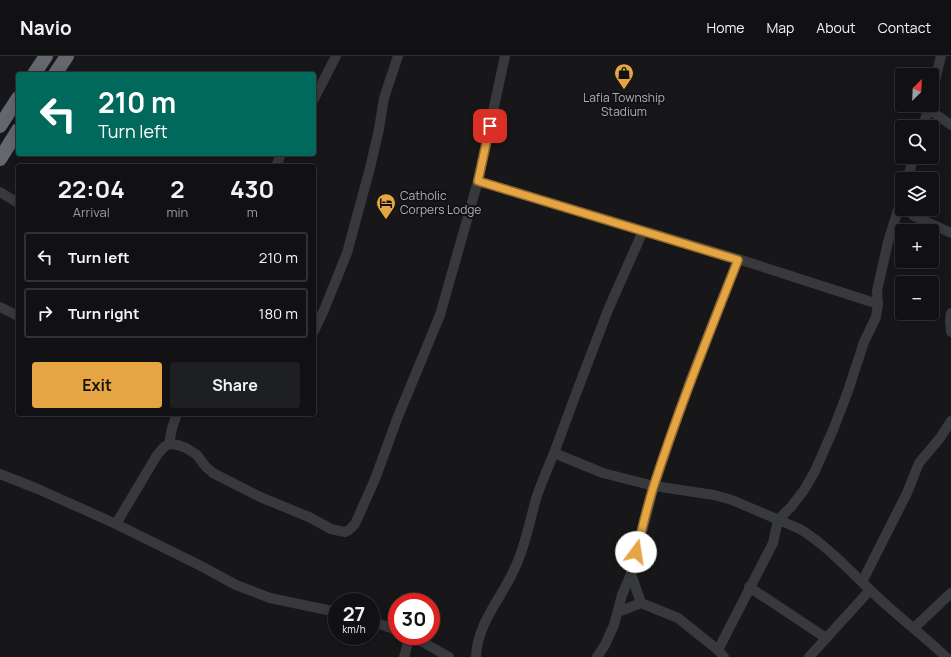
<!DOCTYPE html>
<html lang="en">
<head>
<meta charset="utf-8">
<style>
	:root { --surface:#111113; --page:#1e1f21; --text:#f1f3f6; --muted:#9c9da0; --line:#303133; --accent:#e5a542 }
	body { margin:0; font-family:Manrope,sans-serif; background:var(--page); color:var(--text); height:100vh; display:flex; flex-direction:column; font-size:15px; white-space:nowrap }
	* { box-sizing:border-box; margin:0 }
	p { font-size:13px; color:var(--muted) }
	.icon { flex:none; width:22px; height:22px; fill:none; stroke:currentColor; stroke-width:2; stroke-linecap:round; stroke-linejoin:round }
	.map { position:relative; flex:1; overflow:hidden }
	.panel { position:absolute; left:16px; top:108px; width:300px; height:252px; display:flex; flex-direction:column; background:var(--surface); border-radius:4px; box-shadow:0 2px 10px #0003,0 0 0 1px var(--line) }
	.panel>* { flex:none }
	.guide { position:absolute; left:16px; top:16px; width:300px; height:84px; border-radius:4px; box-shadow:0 2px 10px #0003,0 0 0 1px var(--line); background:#00695c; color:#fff; overflow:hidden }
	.needle { width:26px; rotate:24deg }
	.controls { position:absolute; left:895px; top:12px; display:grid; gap:8px }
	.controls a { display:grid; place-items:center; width:44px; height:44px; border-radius:4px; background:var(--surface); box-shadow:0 2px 10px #0003,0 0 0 1px var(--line); font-size:20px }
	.speed { position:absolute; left:328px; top:537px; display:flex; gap:8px; font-size:20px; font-weight:700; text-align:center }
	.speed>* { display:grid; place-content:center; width:52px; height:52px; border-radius:50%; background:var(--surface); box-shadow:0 2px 10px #0003,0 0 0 1px var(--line); line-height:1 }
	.speed small { font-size:10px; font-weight:400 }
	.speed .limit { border:6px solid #d22; background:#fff; color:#111 }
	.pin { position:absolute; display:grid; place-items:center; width:34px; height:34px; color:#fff; margin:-17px; border-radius:8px; box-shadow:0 2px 6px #0006 }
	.me { position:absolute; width:44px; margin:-22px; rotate:14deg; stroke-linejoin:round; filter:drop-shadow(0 0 3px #0008) }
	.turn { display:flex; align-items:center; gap:14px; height:84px; padding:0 16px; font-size:18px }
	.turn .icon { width:52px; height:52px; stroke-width:2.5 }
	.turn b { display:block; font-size:28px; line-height:34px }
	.eta { display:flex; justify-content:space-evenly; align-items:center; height:68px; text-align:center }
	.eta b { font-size:24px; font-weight:700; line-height:28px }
	.action { display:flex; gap:8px; margin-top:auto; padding:8px 16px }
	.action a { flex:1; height:46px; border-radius:4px; background:var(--accent); color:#111; font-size:16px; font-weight:700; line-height:46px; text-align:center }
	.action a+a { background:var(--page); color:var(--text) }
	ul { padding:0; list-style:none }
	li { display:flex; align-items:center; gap:12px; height:50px; margin:0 8px 6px; padding:0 8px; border:2px solid var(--line); border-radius:4px }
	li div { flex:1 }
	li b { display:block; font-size:15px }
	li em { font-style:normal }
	header { display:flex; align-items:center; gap:24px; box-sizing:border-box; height:56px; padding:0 20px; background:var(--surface); border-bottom:1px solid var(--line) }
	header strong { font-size:19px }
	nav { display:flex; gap:22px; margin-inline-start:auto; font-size:14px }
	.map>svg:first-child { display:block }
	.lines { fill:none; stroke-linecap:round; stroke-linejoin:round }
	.minor { stroke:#38393d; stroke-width:10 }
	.highway { stroke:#64686e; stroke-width:14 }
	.route-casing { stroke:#956b2b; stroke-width:10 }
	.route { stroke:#e5a542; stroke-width:7 }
	.labels { text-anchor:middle; stroke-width:4; stroke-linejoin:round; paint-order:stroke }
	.poi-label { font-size:12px; fill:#aaafb8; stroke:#121214 }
</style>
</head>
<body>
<header>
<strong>Navio</strong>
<nav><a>Home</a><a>Map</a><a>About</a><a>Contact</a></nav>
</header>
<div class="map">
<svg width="951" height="601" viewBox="0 0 951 601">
	<rect width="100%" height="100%" fill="#171719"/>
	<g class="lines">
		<g class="minor">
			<path d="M932,37L941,0"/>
			<path d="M314,43L336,0"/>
			<path d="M928,54L934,57L951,69"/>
			<path d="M923,71L929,49"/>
			<path d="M276,110L281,98"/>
			<path d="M907,123L914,101"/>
			<path d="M478,125L738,203L878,248"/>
			<path d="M0,136L18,147"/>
			<path d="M907,153L914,160L951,177"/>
			<path d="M738,203L689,328L654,430L714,439L732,444L800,473C831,492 856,522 883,546C904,565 926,582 946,601"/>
			<path d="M0,251L18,260"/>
			<path d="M951,257L950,265L951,276"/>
			<path d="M314,275L324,254L347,197L370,112L379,73L384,42L398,0"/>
			<path d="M169,388L172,372L177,358"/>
			<path d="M554,397L577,335L608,254L643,175"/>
			<path d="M0,418L38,433L116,468L201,510L236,529L270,542L337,556"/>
			<path d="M116,468L157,399L164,391L169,388L178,389L186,392L197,399L206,411L213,417L260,441L309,461L331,473L340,475L345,476L349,474L355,468L375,423L397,363L440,259L478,125L505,0"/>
			<path d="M862,526L907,437L919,407L940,382L951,365"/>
			<path d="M749,531L826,582"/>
			<path d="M641,547L678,562L718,594L724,601"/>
			<path d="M618,556L641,547L631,518"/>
			<path d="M371,565L397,574"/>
			<path d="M914,572L951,537"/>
			<path d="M410,580L421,585L449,601"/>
			<path d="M718,594L773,487L778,464L791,451L804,434L815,415L833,374L848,335L864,286L876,261L878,248L877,235L888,186L902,141"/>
			<path d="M404,601L410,580"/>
			<path d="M476,601C477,569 499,545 512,518C524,495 529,468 536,443C541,427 548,412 554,397L603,417L654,430L631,518L622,539L614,569L605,589L597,601"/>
			<path d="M809,601L870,534"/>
		</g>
		<g class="highway">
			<path d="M34,18L46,0"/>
			<path d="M55,18L67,0"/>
			<path d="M0,70L18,42"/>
			<path d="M0,103L18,74"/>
		</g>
	</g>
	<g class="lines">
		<defs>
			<path id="route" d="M490,70L478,125L738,204C709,278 679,352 654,429C647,451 642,474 636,496"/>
		</defs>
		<use href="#route" class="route-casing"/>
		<use href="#route" class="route"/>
	</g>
	<defs>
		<symbol id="shop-pin" viewBox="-11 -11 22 30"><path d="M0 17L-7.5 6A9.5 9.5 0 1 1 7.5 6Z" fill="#e5a542" stroke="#121214"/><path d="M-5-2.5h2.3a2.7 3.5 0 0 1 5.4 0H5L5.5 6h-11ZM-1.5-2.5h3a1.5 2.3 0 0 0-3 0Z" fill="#111"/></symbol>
		<symbol id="hotel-pin" viewBox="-11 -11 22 30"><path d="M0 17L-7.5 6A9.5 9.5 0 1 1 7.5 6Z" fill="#e5a542" stroke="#121214"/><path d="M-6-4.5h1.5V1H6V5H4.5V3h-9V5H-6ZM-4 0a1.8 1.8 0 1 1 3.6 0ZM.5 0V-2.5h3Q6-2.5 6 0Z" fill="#111"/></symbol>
	</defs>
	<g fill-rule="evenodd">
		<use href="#shop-pin" x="613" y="6" width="22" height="30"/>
		<use href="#hotel-pin" x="375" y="136" width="22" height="30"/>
	</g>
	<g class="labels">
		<g class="poi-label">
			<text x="624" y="46">Lafia Township<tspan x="624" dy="14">Stadium</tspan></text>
			<text x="400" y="144" text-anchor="start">Catholic<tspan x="400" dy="14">Corpers Lodge</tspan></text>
		</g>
	</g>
</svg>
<div class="controls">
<a><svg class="needle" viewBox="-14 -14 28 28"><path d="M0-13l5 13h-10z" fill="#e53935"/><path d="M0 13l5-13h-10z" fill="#9c9da0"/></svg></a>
<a><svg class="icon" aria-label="search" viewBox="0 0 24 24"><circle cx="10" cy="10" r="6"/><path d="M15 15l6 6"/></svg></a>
<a><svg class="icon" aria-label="layers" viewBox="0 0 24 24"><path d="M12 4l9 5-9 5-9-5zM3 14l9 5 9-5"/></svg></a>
<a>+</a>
<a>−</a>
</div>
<div class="speed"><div>27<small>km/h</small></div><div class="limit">30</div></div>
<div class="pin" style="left:490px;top:70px;background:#d93025"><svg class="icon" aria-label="arrive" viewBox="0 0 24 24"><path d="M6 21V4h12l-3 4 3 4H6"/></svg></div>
<svg class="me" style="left:636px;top:496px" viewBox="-20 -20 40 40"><circle r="19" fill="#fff"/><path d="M0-13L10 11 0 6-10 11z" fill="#e5a542"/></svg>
<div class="guide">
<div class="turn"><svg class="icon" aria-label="left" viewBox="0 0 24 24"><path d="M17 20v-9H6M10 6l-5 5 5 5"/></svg><div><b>210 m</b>Turn left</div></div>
</div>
<section class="panel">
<div class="eta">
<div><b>22:04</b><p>Arrival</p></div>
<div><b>2</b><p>min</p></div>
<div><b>430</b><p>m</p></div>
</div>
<ul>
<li><svg class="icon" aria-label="left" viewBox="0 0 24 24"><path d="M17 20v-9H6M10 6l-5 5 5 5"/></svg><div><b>Turn left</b></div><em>210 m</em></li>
<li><svg class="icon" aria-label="right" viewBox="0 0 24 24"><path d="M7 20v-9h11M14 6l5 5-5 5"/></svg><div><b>Turn right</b></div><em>180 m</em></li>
</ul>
<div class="action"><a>Exit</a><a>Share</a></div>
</section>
</div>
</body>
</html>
